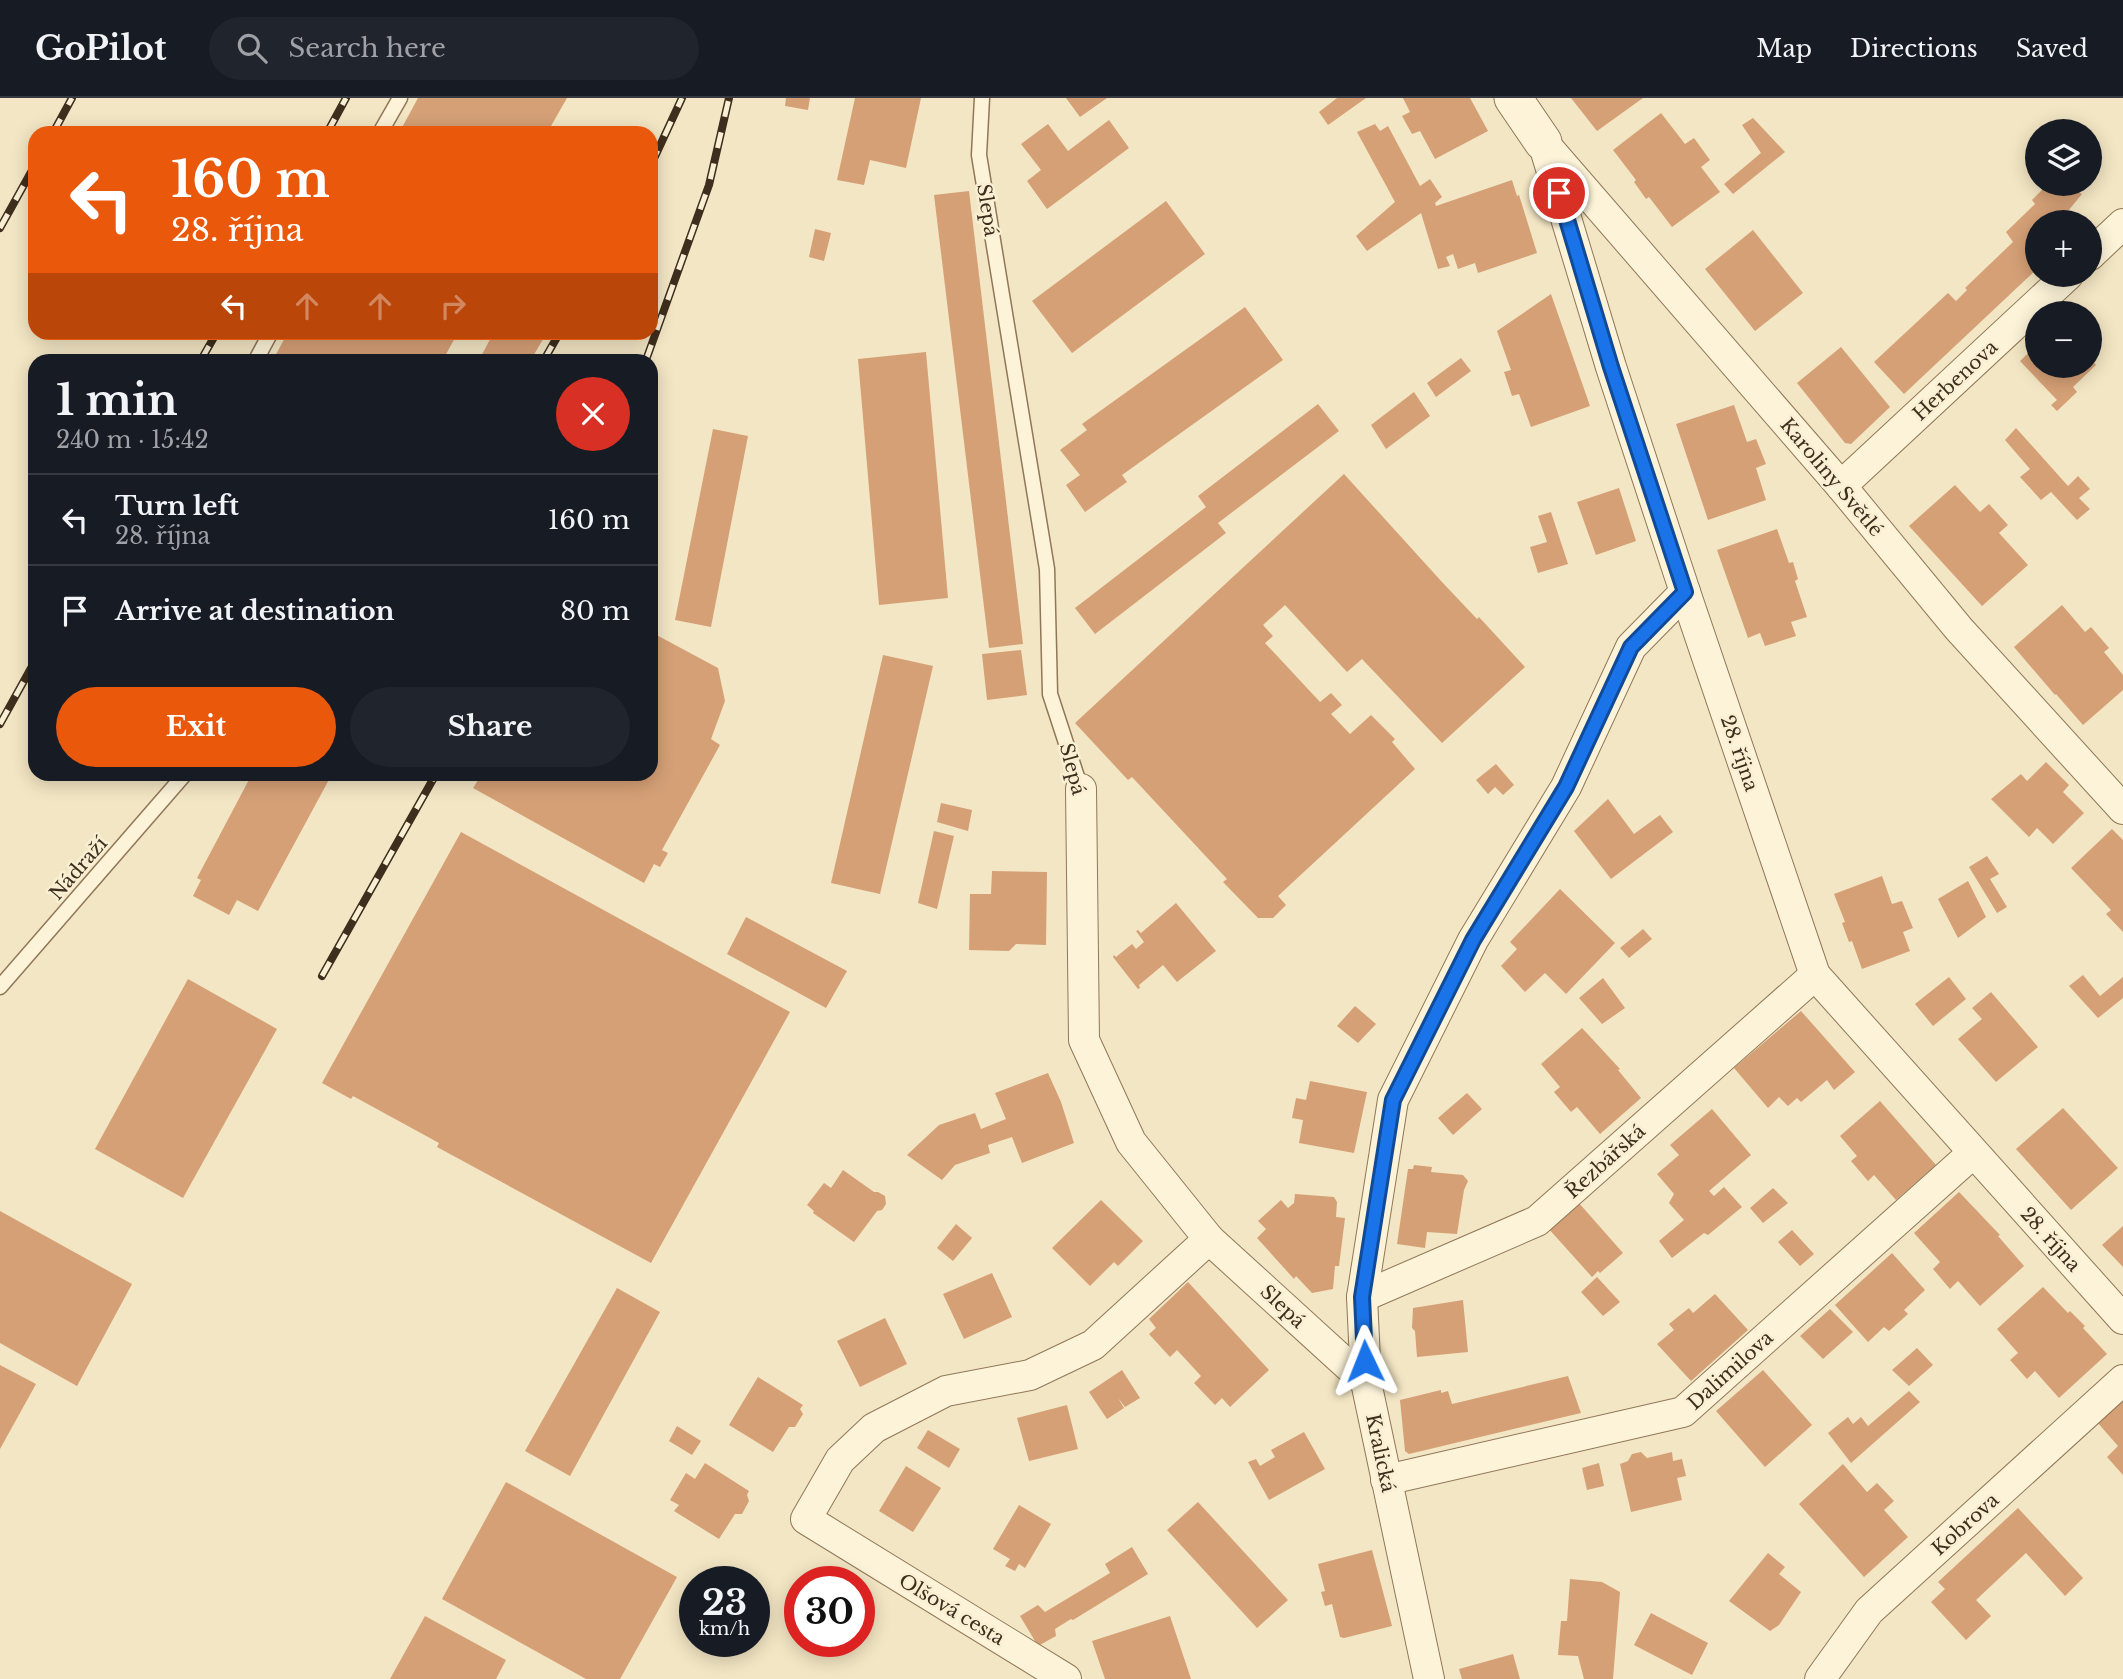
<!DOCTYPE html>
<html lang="en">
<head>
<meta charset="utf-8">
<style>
	:root { --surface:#171b24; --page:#20242c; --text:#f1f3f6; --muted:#9ea1a6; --line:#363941; --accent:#ea580c }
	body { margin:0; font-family:"Libre Baskerville",serif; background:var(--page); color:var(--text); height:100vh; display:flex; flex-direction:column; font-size:26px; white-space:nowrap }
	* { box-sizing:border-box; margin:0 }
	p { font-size:23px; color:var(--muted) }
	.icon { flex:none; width:38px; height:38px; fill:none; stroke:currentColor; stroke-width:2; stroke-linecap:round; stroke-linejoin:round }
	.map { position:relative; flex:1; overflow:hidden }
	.sheet { position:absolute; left:28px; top:256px; width:630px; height:427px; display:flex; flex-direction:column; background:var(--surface); border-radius:21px; box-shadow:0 4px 18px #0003 }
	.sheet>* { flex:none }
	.banner { position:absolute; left:28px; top:28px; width:630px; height:214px; border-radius:21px; box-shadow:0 4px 18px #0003; background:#ea580c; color:#fff; overflow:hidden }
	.tools { position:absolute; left:2025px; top:21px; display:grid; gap:14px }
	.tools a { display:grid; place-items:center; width:77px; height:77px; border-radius:50%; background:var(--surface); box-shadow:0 4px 18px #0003; font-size:35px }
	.speed { position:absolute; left:679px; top:1468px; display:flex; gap:14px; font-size:35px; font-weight:700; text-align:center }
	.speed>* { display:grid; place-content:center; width:91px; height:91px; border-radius:50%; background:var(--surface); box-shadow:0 4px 18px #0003; line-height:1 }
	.speed small { font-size:18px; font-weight:400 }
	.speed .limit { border:10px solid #d22; background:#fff; color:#111 }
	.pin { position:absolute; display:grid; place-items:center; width:60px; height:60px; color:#fff; margin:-30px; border:4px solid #fff; border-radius:50%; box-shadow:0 2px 7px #0007 }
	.me { position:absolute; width:77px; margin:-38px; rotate:358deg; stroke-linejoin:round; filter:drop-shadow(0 0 5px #0008) }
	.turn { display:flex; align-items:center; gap:24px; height:147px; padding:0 28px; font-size:32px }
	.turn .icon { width:91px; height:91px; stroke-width:2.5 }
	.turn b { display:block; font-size:49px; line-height:60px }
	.lanes { display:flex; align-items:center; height:66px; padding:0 28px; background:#0003; justify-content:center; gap:35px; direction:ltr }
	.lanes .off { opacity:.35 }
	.round { display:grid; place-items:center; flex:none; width:74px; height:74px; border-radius:37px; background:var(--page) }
	.summary { display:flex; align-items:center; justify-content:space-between; height:119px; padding:0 28px }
	h1 { font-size:42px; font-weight:700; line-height:52px }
	.button { display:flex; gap:14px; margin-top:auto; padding:14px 28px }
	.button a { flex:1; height:80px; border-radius:42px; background:var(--accent); color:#fff; font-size:28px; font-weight:700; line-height:80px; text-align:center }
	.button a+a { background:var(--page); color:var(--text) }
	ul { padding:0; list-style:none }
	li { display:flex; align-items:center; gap:21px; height:91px; padding:0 28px; border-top:2px solid var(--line) }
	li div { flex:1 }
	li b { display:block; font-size:26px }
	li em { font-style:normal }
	header { display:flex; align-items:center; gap:42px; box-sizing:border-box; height:98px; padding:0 35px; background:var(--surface); border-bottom:2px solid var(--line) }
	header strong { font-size:33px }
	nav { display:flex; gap:38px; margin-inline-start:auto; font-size:24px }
	.search { width:490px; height:63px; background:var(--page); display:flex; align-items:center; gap:18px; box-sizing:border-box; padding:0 24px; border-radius:38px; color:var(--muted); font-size:26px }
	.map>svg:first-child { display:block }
	.building { fill:#d5a076 }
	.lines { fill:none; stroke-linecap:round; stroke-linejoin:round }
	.service-casing { stroke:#907758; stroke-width:17 }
	.minor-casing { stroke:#907758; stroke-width:32 }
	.tertiary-casing { stroke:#907758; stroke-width:39 }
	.service { stroke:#fcf3d8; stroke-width:14 }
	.minor { stroke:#fcf3d8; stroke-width:30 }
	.tertiary { stroke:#fcf3d8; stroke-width:37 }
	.rail-casing { stroke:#3e2e1d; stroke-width:8 }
	.rail { stroke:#f9f0d4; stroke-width:5; stroke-dasharray:16; stroke-linecap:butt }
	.route-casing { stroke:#114b97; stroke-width:18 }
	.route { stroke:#1a73e8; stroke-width:12 }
	.labels { text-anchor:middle; stroke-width:5; stroke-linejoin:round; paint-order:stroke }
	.street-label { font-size:19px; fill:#3e2e1d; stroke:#f9f0d4 }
</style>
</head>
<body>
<header>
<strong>GoPilot</strong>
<div class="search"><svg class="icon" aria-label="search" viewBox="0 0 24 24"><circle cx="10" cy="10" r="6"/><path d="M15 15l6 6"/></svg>Search here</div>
<nav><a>Map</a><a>Directions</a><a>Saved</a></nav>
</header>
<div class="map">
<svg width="2123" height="1581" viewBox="0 0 2123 1581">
	<rect width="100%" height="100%" fill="#f3e6c4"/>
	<g class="building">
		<path d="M418,0H567L547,35H399Z"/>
		<path d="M786,0H810L808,12L785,8Z"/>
		<path d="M855,0H921L906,70L870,62L864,87L837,82Z"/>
		<path d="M1066,0H1107L1080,19Z"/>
		<path d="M1337,0H1366L1328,27L1319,14Z"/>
		<path d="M1403,0H1470L1488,33L1435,61L1420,33L1412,36L1402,18L1410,14Z"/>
		<path d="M1571,0H1643L1597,33Z"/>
		<path d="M1661,15L1685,46L1694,40L1710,62L1701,69L1720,94L1672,129L1649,99L1646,101L1634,84L1636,82L1613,52Z"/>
		<path d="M1753,20L1785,54L1733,96L1724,86L1761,55L1742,27Z"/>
		<path d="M1109,22L1129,50L1047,111L1027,83L1041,72L1021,46L1048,26L1068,53Z"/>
		<path d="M1375,26L1380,33L1388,28L1420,88L1430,81L1442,99L1435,105L1436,108L1512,82L1517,98L1519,97L1537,155L1478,175L1475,165L1458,171L1453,156L1446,159L1450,168L1438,171L1421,115L1367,153L1356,138L1395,104L1357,34Z"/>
		<path d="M2048,86H2066L2082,96L2059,124H2037V171L1904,296L1874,264L1948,195L1956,203L1967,192L1965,190L2013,144L2006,134L2035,106L2032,102Z"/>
		<path d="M969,93L1023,546L989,550L934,97Z"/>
		<path d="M1166,103L1205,156L1072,255L1032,203Z"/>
		<path d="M815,131L831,135L824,163L809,159Z"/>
		<path d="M1753,132L1803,195L1755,233L1705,171Z"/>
		<path d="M1551,196L1590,308L1531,329L1519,296L1512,298L1504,274L1511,272L1497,233Z"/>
		<path d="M1245,209L1283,262L1122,377L1127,384L1085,414L1066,387L1080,377L1060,352L1087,332L1082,326Z"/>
		<path d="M288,234H458L443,262H273Z"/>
		<path d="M494,234H547L531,262H479Z"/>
		<path d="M2037,247V268H2090V260L2096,267L2073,289L2077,294L2057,313L2051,307L2057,302L2020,263Z"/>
		<path d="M1841,249L1890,309L1851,346L1845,345L1797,285Z"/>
		<path d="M926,254L948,500L879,507L858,261Z"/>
		<path d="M1461,260L1471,273L1436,299L1427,285Z"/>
		<path d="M1414,294L1430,318L1386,351L1371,327Z"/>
		<path d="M1318,306L1339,333L1218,425L1226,435L1095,536L1075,510L1206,409L1198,398Z"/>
		<path d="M1734,307L1747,344L1756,341L1766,366L1756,370L1766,402L1708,422L1676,326Z"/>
		<path d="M2016,330L2068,388L2078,378L2090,391L2079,400L2090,411L2077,422L2051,394L2041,402L2020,379L2030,371L2005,342Z"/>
		<path d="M713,331L748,338L711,529L675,522Z"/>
		<path d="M1344,376L1442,484L1477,521L1479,519L1525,569L1442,645L1362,561L1347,574L1285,507L1263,527L1273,538L1265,545L1320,604L1331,595L1342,607L1331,616L1350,636L1371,617L1395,641L1392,644L1415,671L1278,798L1286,807L1273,820H1258L1223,784L1227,781L1132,679L1128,682L1075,625Z"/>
		<path d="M1955,387L1980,414L1989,406L2008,427L1999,435L2028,467L1982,508L1909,428Z"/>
		<path d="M1619,390L1636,443L1596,457L1577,404Z"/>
		<path d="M1551,414L1568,466L1538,475L1530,449L1547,444L1538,418Z"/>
		<path d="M1777,431L1789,465L1793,464L1798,481L1795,483L1807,519L1791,524L1796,538L1765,548L1760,535L1748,540L1717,452Z"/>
		<path d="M2062,507L2085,534L2091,529L2109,550L2104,554L2123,577V592L2083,627L2056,596L2055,597L2014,549Z"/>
		<path d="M651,534L718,570L725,603L711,641L720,647L662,752L668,755L660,769L654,766L644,785L473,690L482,676H651Z"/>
		<path d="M1021,552L1027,597L987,602L982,556Z"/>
		<path d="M883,557L933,568L880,796L831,785Z"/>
		<path d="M2046,664L2069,687L2063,694L2084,715L2053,746L2037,730L2029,739L1991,701L2021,676L2027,683Z"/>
		<path d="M1496,666L1514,687L1503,697L1495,689L1488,696L1476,682Z"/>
		<path d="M252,676H332L258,813L237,802L229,817L193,798L201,782L197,780Z"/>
		<path d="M1608,701L1634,736L1660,717L1673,734L1611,781L1574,733Z"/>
		<path d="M941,705L972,712L968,733L937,724Z"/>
		<path d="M2112,731L2123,742V834L2106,816L2111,812L2071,770Z"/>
		<path d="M934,733L954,738L937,811L918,805Z"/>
		<path d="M461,734L790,914L651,1165L437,1049L439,1045L353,998L351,1001L322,985Z"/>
		<path d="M1987,758L1999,776L1990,781L2007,809L1997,815L1969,769Z"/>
		<path d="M992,773L1047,774L1046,847L1016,846L1009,853L969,852L970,796H991Z"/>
		<path d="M1882,778L1892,806L1902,803L1913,830L1903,834L1910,853L1862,871L1852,843L1849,844L1842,825L1845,824L1834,796Z"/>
		<path d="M1968,783L1986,819L1958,840L1938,801Z"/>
		<path d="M1560,791L1615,845L1566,896L1545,875L1525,894L1501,868L1517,851L1510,844Z"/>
		<path d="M1176,805L1216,853L1177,884L1163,867L1139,887L1140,890L1138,891L1113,859L1114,857L1116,859L1132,846L1136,851L1144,844L1136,833L1138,832L1141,835Z"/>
		<path d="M746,819L847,873L826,910L727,856Z"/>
		<path d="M1643,831L1652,841L1629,860L1620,850Z"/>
		<path d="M2083,877L2100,898L2123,879V900L2098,920L2069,888Z"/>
		<path d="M1949,879L1966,901L1933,928L1915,906Z"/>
		<path d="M1603,880L1625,910L1602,926L1579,900Z"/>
		<path d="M188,881L277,931L183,1100L95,1051Z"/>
		<path d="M1991,894L2038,949L1996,984L1958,941L1982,921L1972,910Z"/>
		<path d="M1355,908L1376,926L1358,945L1337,928Z"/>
		<path d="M1801,913L1855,974L1834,992L1827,982L1801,1004L1797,1000L1788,1008L1779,999L1768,1010L1734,970Z"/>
		<path d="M1582,930L1620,971L1618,972L1641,1000L1600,1036L1577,1009L1571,1014L1554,994L1560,989L1541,966Z"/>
		<path d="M1048,975L1061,1004L1074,1045L1022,1065L1012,1039L988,1047L990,1055L955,1067L942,1082L907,1057L939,1027L975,1015L981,1031L1006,1021L995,995Z"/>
		<path d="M1310,983L1367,994L1354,1055L1299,1045L1303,1022L1292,1020L1296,1000L1306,1002Z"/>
		<path d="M1467,995L1482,1011L1453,1037L1438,1020Z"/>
		<path d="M1880,1003L1936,1067L1896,1102L1874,1077L1868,1083L1851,1063L1857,1058L1840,1038Z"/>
		<path d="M2063,1010L2118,1070L2071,1112L2016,1051Z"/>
		<path d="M1712,1011L1751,1057L1709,1093L1714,1098L1724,1089L1742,1109L1708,1137L1704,1135L1672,1160L1659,1143L1684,1122L1669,1105L1674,1096L1657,1076L1679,1057L1670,1047Z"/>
		<path d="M1414,1067L1432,1069L1431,1074L1463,1077L1468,1083L1464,1092L1457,1136L1427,1134L1425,1150L1397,1146L1408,1071H1413Z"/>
		<path d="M843,1072L874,1094H878L885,1098L886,1106L882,1112L877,1113L854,1144L813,1115L814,1113L807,1107L824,1085L831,1090Z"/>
		<path d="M1773,1090L1788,1105L1763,1125L1750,1110Z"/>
		<path d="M1959,1094L2000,1137L1998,1138L2024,1168L1980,1208L1958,1183L1950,1191L1933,1171L1940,1164L1914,1135Z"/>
		<path d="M1295,1096L1334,1099L1337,1104L1336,1119L1345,1120L1339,1168H1335L1333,1191L1312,1195L1296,1178L1294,1181L1257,1140L1266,1131L1258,1123L1281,1102L1288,1110L1294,1105Z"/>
		<path d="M1101,1102L1143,1143L1118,1168L1114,1164L1090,1188L1052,1150Z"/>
		<path d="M1578,1104L1623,1155L1600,1175L1598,1173L1592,1179L1548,1130Z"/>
		<path d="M0,1113L132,1186L77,1288L0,1245Z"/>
		<path d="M956,1126L972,1140L953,1163L937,1150Z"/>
		<path d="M2123,1128V1169L2102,1147Z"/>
		<path d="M1792,1132L1814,1156L1800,1168L1778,1144Z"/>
		<path d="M1892,1155L1925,1192L1904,1212L1908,1216L1889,1233L1884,1229L1868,1244L1835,1207Z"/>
		<path d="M992,1175L1012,1219L964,1241L943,1196Z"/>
		<path d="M1597,1179L1620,1204L1603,1218L1581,1194Z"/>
		<path d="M1188,1184L1269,1272L1230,1309L1222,1300L1215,1307L1194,1285L1201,1278L1190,1266L1177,1252L1170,1259L1149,1236L1156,1230L1149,1221Z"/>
		<path d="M2043,1189L2068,1215L2070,1213L2085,1228L2083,1230L2107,1256L2059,1300L2035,1273L2027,1281L2010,1262L2018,1255L1997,1231Z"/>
		<path d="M617,1190L660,1214L570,1378L525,1353Z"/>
		<path d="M1715,1196L1748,1232L1691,1283L1657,1246L1674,1232L1669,1226L1689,1210L1693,1215Z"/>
		<path d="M1463,1202L1468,1254L1417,1259L1415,1233L1412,1230L1413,1210Z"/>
		<path d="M1830,1211L1853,1234L1823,1261L1800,1238Z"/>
		<path d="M885,1220L907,1266L860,1289L837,1243Z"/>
		<path d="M1917,1250L1933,1267L1909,1288L1892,1272Z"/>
		<path d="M0,1267L36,1286L0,1351Z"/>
		<path d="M1122,1272L1140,1300L1125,1309L1118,1300L1124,1310L1107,1321L1089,1294Z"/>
		<path d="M1763,1272L1812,1327L1765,1369L1716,1313Z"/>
		<path d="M1568,1278L1581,1315L1409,1356L1405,1353L1400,1302L1441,1292V1295L1448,1293L1452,1306Z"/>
		<path d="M758,1279L803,1307L800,1311L803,1316L795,1329H789L773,1354L729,1327Z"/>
		<path d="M1909,1293L1920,1304L1851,1365L1828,1335L1848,1319L1853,1326L1861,1319L1868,1328Z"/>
		<path d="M2123,1300V1377L2107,1359L2118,1348L2097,1324Z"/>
		<path d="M1067,1307L1078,1351L1029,1363L1017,1320Z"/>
		<path d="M677,1328L701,1343L692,1357L669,1343Z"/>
		<path d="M928,1332L960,1351L949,1370L917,1350Z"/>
		<path d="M1304,1334L1325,1371L1269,1402L1248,1364L1256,1361L1260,1368L1275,1359L1271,1352Z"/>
		<path d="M1641,1354L1647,1360L1672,1354L1673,1363L1682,1361L1686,1378L1677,1380L1682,1402L1631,1414L1620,1366L1628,1363L1632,1356Z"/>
		<path d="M705,1365L749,1393L747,1397L749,1403L742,1416H735L719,1441L674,1413L679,1407L670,1402L686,1375L695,1381Z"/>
		<path d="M1599,1365L1604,1388L1587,1392L1582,1370Z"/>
		<path d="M1843,1366L1867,1394L1877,1385L1894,1403L1884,1412L1908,1439L1864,1479L1799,1406Z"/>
		<path d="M906,1368L941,1390L913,1434L879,1413Z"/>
		<path d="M506,1384L677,1479L620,1581H586L442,1501Z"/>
		<path d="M1198,1404L1288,1502L1257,1530L1167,1432Z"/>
		<path d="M1019,1407L1051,1426L1025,1470L1019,1466L1015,1473L1005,1468L1010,1461L993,1451Z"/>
		<path d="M2018,1410L2083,1480L2065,1498L2026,1455L1976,1502L1991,1518L1966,1542L1931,1504L1945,1491L1938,1484Z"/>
		<path d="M1132,1449L1148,1476L1073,1522L1071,1521L1055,1531L1056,1538L1038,1548L1020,1518L1038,1507L1045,1514L1110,1475L1105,1466Z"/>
		<path d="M1372,1452L1392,1528L1344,1540L1340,1539L1332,1506L1325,1508L1321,1494L1325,1493L1318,1466Z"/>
		<path d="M1768,1455L1785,1469L1779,1476L1801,1494L1779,1527L1770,1533L1729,1503Z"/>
		<path d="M1570,1481L1602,1484L1620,1494L1613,1581H1584L1578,1558L1558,1557L1561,1523H1567Z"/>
		<path d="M1651,1515L1708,1545L1692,1577L1634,1547Z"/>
		<path d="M425,1518L506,1562L496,1581H390Z"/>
		<path d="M1170,1518L1191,1581H1105L1092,1543Z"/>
		<path d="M1513,1556L1520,1581H1462L1459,1571Z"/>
	</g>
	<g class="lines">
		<defs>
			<g id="service">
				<path d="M982,0L979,57L1047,471L1050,596L1081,691"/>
				<path d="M380,35L400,0"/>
				<path d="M256,262L271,234"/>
				<path d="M0,889L185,676"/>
			</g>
			<g id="minor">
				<path d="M1543,44L1611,269L1685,494L1815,877L2123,1221"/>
				<path d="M1549,51L1841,388L1959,531L2123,711"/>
				<path d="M2090,157L2123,126"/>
				<path d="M1841,388L2068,177"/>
				<path d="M1081,691L1084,942L1131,1044L1209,1141L1366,1284"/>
				<path d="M1362,1199L1537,1123L1815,877"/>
				<path d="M1386,1382L1683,1314L1973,1055"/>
				<path d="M1066,1581L806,1421L840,1362L874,1330L946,1293L1030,1277L1093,1247L1209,1141"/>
				<path d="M1429,1581L1366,1284L1362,1199L1393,1002L1473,842L1566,689L1631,549L1685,494"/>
				<path d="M1820,1581L1869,1513L2123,1282"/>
			</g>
			<path id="tertiary" d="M1513,0L1543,44"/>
		</defs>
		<use href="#service" class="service-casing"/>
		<use href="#minor" class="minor-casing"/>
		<use href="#tertiary" class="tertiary-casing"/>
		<use href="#service" class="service"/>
		<use href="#minor" class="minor"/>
		<use href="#tertiary" class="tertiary"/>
		<defs>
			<g id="rail">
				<path d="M53,35L72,0"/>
				<path d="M327,35L346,0"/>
				<path d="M651,67L682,0"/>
				<path d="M0,130L35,67"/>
				<path d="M201,262L217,234"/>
				<path d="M544,262L560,234"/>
				<path d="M646,262L709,87L729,0"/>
				<path d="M0,626L35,563"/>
				<path d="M322,878L436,676"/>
			</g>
		</defs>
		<use href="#rail" class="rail-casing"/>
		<use href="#rail" class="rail"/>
	</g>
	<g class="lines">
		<defs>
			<path id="route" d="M1365,1263L1362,1199L1393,1002L1473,842L1566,689L1631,549L1685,494L1611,269L1559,95"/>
		</defs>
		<use href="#route" class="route-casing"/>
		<use href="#route" class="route"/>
	</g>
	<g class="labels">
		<g class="street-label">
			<text transform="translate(988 112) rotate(81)" y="7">Slepá</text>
			<text transform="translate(1955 282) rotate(-43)" y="7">Herbenova</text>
			<text transform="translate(1832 379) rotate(50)" y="7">Karoliny Světlé</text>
			<text transform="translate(1740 655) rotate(71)" y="7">28. října</text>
			<text transform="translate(1073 671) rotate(75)" y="7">Slepá</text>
			<text transform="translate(78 770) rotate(-49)" y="7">Nádraží</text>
			<text transform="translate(1605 1063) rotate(-42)" y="7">Řezbářská</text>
			<text transform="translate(2051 1141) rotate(48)" y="7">28. října</text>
			<text transform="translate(1283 1208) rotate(43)" y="7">Slepá</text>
			<text transform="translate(1730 1272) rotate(-42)" y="7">Dalimilova</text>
			<text transform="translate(1381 1355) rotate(78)" y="7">Kralická</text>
			<text transform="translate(1965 1426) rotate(-42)" y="7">Kobrova</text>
			<text transform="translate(952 1511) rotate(31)" y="7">Olšová cesta</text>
		</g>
	</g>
</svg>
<div class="tools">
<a><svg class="icon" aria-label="layers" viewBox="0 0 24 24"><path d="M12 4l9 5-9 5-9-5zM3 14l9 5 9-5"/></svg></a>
<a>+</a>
<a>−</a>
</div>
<div class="speed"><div>23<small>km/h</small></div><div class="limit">30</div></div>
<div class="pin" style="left:1559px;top:95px;background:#d93025"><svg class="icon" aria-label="arrive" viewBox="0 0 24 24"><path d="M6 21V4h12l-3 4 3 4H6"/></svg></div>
<svg class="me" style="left:1365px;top:1263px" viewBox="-20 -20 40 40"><path d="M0-17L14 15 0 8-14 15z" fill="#1a73e8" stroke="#fff" stroke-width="4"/></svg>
<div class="banner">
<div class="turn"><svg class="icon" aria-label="left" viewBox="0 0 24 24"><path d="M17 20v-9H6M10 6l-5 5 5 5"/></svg><div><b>160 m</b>28. října</div></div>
<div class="lanes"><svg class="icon" aria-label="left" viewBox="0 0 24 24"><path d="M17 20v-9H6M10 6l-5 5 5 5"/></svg><svg class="icon off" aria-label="ahead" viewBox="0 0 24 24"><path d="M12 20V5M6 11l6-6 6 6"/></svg><svg class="icon off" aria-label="ahead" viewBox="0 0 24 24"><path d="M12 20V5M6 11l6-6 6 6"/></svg><svg class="icon off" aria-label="right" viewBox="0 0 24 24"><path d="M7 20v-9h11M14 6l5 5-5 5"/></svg></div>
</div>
<section class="sheet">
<div class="summary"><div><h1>1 min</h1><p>240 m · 15:42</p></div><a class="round" style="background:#d93025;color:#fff"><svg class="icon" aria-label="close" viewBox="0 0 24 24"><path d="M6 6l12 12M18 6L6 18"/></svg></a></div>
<ul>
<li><svg class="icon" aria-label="left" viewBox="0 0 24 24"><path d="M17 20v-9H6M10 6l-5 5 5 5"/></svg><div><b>Turn left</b><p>28. října</p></div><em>160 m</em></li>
<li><svg class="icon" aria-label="arrive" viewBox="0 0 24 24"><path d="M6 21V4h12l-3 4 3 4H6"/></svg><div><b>Arrive at destination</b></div><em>80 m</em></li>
</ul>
<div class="button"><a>Exit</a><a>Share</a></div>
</section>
</div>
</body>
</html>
